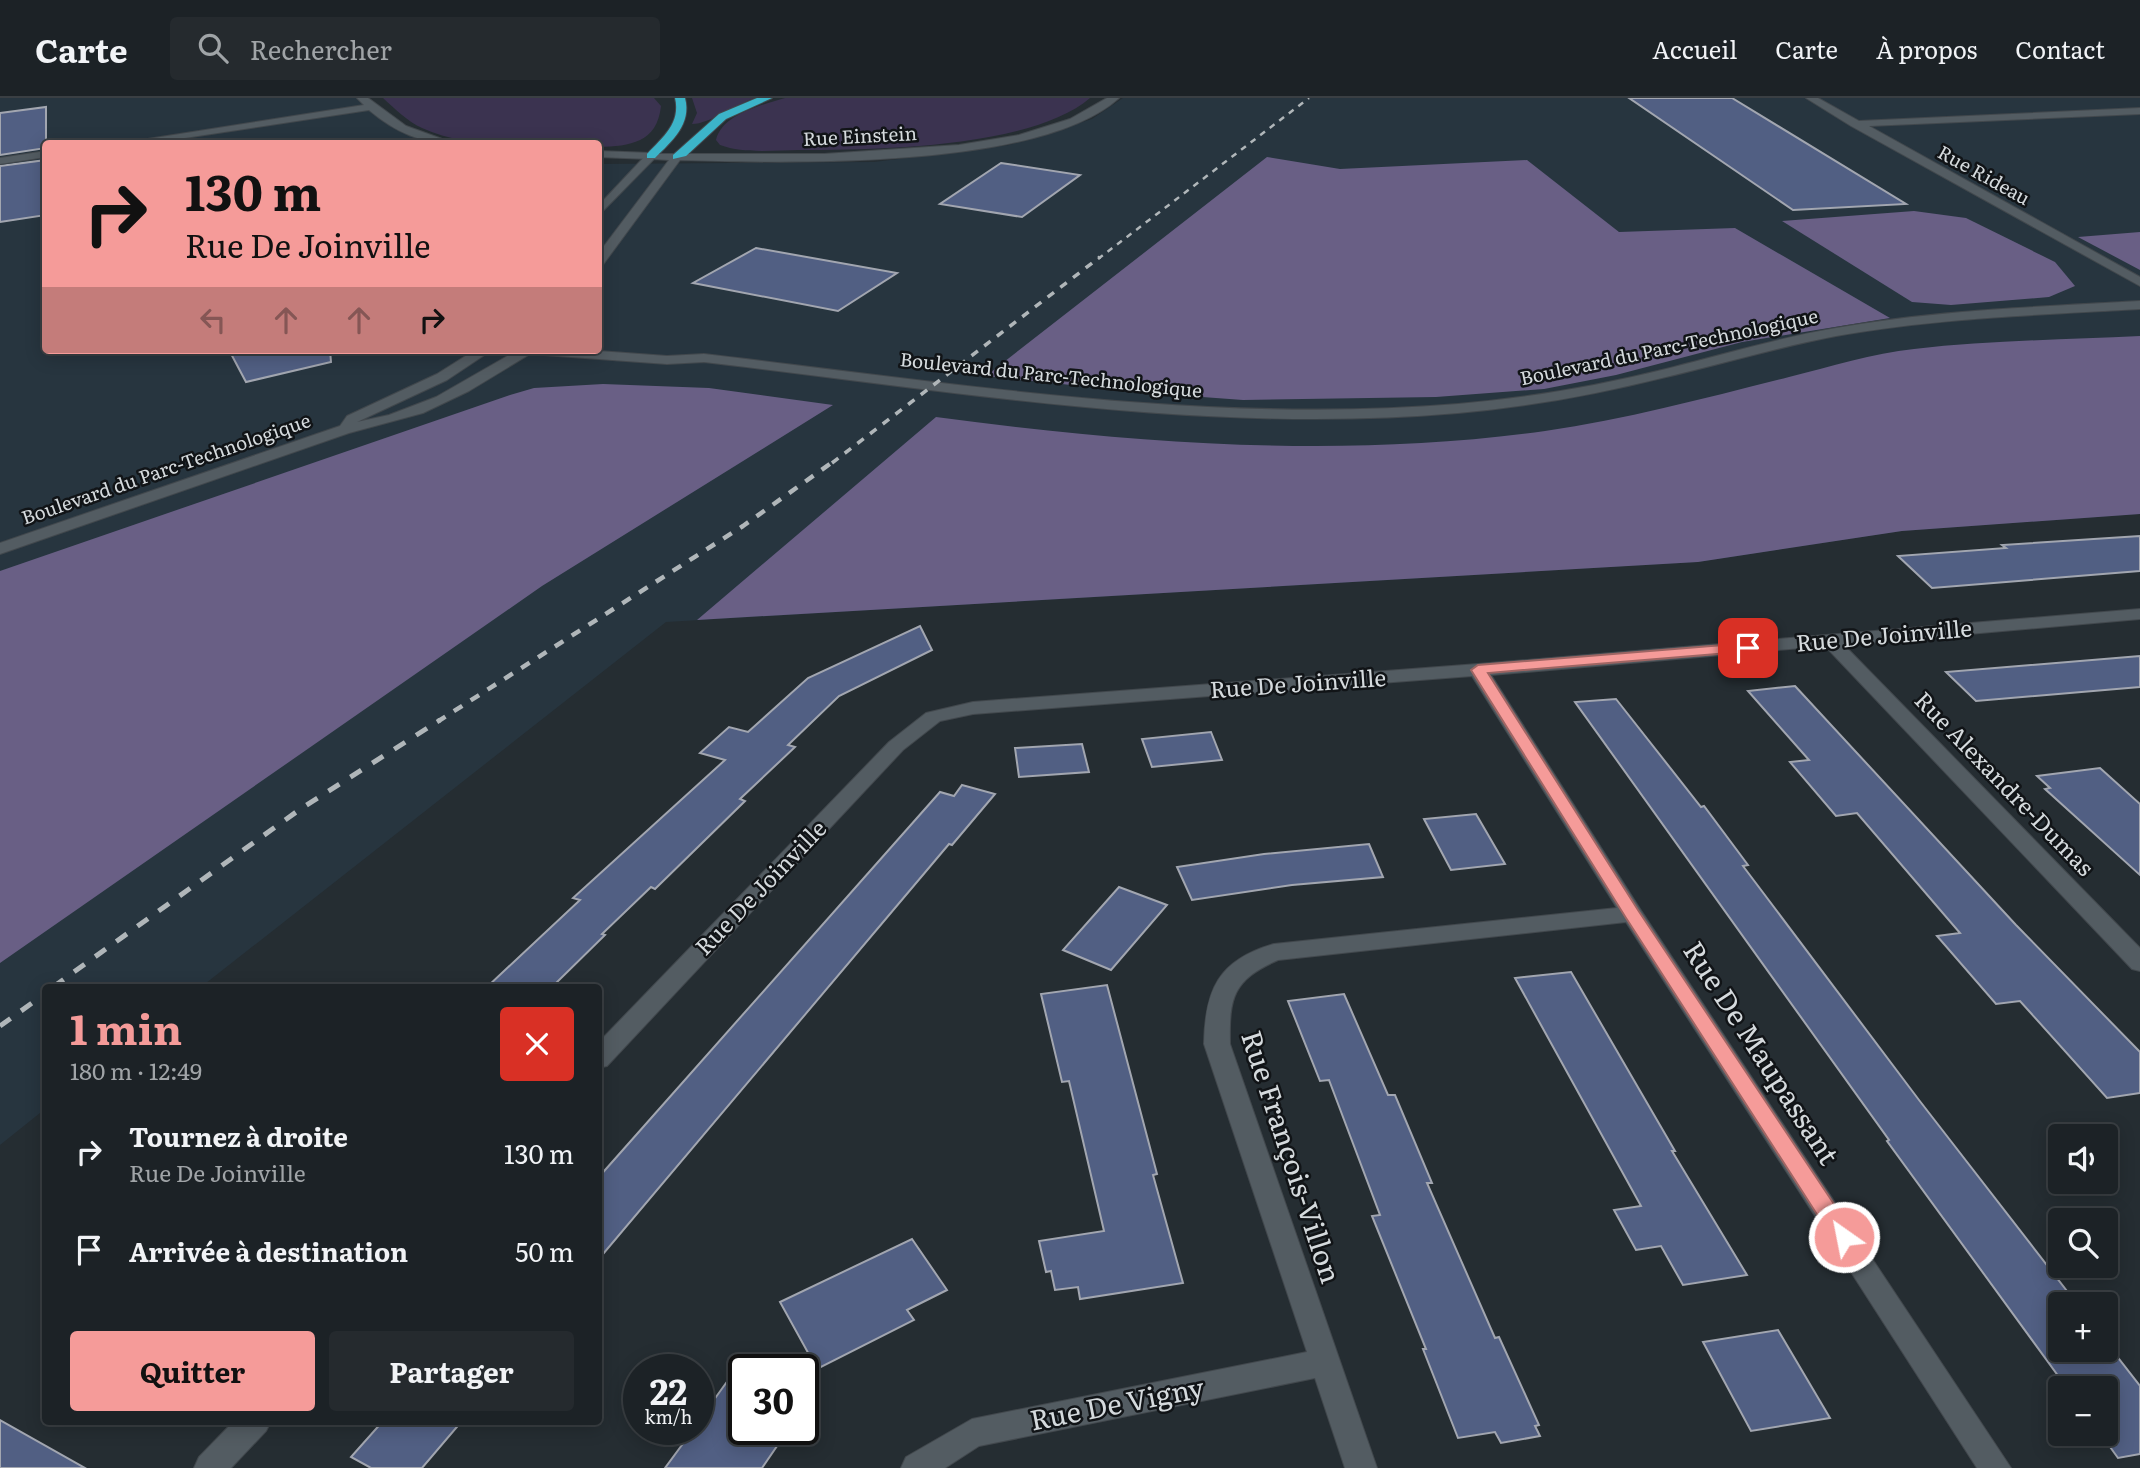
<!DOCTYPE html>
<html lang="fr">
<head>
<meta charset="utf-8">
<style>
	:root { --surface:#1c2226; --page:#252a2e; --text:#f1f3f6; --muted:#a0a4a7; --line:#3a3f43; --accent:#f59b99 }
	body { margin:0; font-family:Literata,serif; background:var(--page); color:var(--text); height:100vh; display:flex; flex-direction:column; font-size:26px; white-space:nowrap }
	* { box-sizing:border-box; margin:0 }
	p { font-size:23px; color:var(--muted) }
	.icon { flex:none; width:38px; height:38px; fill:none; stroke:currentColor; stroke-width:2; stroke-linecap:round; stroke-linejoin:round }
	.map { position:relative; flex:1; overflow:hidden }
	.panel { position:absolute; left:42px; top:886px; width:560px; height:441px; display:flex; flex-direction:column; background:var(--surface); border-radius:7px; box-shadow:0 4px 18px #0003,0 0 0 2px var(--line) }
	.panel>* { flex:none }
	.banner { position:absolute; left:42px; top:42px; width:560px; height:214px; border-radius:7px; box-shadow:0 4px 18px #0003,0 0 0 2px var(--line); background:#f59b99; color:#111; overflow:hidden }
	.tools { position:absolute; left:2048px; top:1026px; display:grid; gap:14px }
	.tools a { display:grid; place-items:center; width:70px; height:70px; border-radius:7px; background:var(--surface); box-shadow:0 4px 18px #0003,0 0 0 2px var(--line); font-size:35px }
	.speed { position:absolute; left:623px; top:1256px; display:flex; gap:14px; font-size:35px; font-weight:700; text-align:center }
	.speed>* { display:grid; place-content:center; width:91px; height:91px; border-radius:50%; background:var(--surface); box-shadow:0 4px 18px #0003,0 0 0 2px var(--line); line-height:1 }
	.speed small { font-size:18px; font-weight:400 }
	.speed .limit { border:4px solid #111; border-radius:10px; background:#fff; color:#111 }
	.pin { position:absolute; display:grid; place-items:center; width:60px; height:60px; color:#fff; margin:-30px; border-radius:14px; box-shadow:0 4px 10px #0006 }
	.me { position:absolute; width:77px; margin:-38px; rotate:327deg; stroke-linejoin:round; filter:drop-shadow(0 0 5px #0008) }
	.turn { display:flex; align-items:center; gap:24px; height:147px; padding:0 28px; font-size:32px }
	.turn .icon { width:91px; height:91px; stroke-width:2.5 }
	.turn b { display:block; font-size:49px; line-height:60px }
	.lanes { display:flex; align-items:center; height:66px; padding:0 28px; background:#0003; justify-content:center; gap:35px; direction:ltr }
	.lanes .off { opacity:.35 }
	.round { display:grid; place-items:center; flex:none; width:74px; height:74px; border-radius:7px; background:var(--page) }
	.overview { display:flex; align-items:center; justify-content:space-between; height:119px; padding:0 28px }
	h1 { font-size:42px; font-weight:700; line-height:52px; color:var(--accent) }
	.button { display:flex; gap:14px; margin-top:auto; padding:14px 28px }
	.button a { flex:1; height:80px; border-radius:7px; background:var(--accent); color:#111; font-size:28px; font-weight:700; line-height:80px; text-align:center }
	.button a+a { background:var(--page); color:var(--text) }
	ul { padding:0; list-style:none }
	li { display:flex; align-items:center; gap:21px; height:98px; padding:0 28px }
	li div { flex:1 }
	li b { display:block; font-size:26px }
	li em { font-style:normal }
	header { display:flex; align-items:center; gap:42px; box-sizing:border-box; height:98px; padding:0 35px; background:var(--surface); border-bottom:2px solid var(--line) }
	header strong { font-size:33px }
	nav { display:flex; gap:38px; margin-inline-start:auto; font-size:24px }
	.search { width:490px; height:63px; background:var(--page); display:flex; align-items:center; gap:18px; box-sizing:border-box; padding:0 24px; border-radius:7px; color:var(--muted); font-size:26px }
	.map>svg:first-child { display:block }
	.built { fill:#27353f }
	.green { fill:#3b3350 }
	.forest { fill:#695f85 }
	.building { fill:#515f83; stroke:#a2a6b0; stroke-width:2 }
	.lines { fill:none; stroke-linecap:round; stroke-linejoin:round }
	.street-casing { stroke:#42484d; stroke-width:2 }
	.secondary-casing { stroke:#42484d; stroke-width:2 }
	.highway-casing { stroke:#42484d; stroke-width:2 }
	.street { fill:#535c62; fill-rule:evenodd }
	.secondary { fill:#535c62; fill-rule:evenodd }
	.highway { fill:#3cb4c9; fill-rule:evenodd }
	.rail-far3 { stroke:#b0b6b9; stroke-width:2.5; stroke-dasharray:6 6; stroke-linecap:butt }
	.rail-far2 { stroke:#b0b6b9; stroke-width:3.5; stroke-dasharray:8 8; stroke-linecap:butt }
	.rail-far1 { stroke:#b0b6b9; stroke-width:4.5; stroke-dasharray:10 10; stroke-linecap:butt }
	.rail { stroke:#b0b6b9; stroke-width:5; stroke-dasharray:13 13; stroke-linecap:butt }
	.route { fill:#f59b99; stroke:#9f6563; stroke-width:2 }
	.labels { text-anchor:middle; stroke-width:5; stroke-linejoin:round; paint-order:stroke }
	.far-street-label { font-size:19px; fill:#d5dadd; stroke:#111417 }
	.street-label { font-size:23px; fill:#d5dadd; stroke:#111417 }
	.near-street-label { font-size:28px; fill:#d5dadd; stroke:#111417 }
</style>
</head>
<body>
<header>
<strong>Carte</strong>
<div class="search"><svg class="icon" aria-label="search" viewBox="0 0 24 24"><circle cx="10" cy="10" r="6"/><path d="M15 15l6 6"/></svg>Rechercher</div>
<nav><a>Accueil</a><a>Carte</a><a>À propos</a><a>Contact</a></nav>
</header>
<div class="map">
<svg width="2140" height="1370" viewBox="0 0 2140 1370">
	<rect width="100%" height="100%" fill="#252d32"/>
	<path class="built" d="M0,0H362L380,19L451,45L46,46V252H598L599,66L874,64L1009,47L1092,21L1123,0H2140V416L1902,433L1698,464L666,524L201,889H46L45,1011L0,1047Z"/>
	<g class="green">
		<path d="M383,0H654L661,8C657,45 630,48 599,49L598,46C544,46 472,53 422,30C407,23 395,11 383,0Z"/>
		<path d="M692,0H755C736,6 710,26 692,26L697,15Z"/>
		<path d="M785,0H1090C1032,50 874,52 799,52C774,52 744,56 720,47L716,42C722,16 762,7 785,0Z"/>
	</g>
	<g class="forest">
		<path d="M1267,59L1340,71L1527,62L1619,134L1735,130L1890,220L1742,244L1616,277L1544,291L1436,299L1243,302L1148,295L986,278Z"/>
		<path d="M1914,113L1966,120L2055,164L2075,188L2049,199L1951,207L1912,204L1782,123Z"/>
		<path d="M2140,134V172L2078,139Z"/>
		<path d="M2140,238V416L1902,433L1698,464L697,522L936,319C1138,346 1343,361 1545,333C1628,321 1709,299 1789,279C1830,269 1873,255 1914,251C1989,242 2065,242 2140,238Z"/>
		<path d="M603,286L709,290L833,307L542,488L0,865V473L510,297L534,290Z"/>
	</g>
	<g class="building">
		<path d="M1629,0H1732L1906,106L1793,112Z"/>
		<path d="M46,9V50L0,57V15Z"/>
		<path d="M46,62V117L0,124V68Z"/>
		<path d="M1001,65L1080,77L1022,119L940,106Z"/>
		<path d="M756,150L897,175L838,213L693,185Z"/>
		<path d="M229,252H330L331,264L246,284Z"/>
		<path d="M2140,438V473L1932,490L1898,458L2006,450L2002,447Z"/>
		<path d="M920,528L932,552L839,598L788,647L795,649L740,701L745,703L655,791L651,789L602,836L605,837L552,889H487L580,802L573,800L725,662L700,655L729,629L748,634L808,580Z"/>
		<path d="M2140,558V589L1976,603L1946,574Z"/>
		<path d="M1795,588L2016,827L2140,954V995L2107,1000L2020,903L1996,906L1937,838L1960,835L1857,715L1836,718L1790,664L1809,662L1748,593Z"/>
		<path d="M1616,601L1701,709L1704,708L1748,767L1743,768L1919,1002L2077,1206H2060V1251H2105V1243L2140,1288V1356L2118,1360L2100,1335H2105V1290H2067L1887,1043L1889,1042L1575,604Z"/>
		<path d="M1211,634L1222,662L1152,669L1142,641Z"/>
		<path d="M1082,646L1089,674L1019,679L1015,650Z"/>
		<path d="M2100,670L2140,706V777L2045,691L2050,690L2037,678Z"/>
		<path d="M962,687L995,696L952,747L949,746L598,1162V1080L940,694L954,698Z"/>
		<path d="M1476,716L1505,766L1451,772L1424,721Z"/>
		<path d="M1369,746L1383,779L1292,787L1192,802L1177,769L1264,756Z"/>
		<path d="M1119,789L1167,807L1111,872L1063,852Z"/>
		<path d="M1571,874L1675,1053H1672L1747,1177L1683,1187L1661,1148L1636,1152L1614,1112L1641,1108L1515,880Z"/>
		<path d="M1107,887L1157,1076L1153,1077L1183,1185L1080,1201L1078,1189L1055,1192L1051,1173L1046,1174L1039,1143L1104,1133L1069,983L1062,984L1041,896Z"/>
		<path d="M1344,896L1388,997H1395L1432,1085H1427L1495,1240L1499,1239L1539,1327L1535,1328L1540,1338L1501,1345L1495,1334L1458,1340L1423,1251H1426L1372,1118L1380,1117L1329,982L1320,983L1288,903Z"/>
		<path d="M912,1141L947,1192L907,1212L914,1222L817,1271L780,1204Z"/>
		<path d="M1778,1232L1830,1320L1751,1333L1703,1244Z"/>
		<path d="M744,1260V1332H788L762,1370H665L693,1332H698V1324Z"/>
		<path d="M0,1322L85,1370H0Z"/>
		<path d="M383,1323H462L422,1370H371L351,1359Z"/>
	</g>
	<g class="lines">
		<defs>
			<g id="street">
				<path d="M357,0H368L406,28L456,46C422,46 395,34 369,12L145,46H116L364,7Z"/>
				<path d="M1806,0H1818L1859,23L2140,10V16L1869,28L2140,179V188L1851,28Z"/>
				<path d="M46,53V59L0,66V60Z"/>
				<path d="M598,53L651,55L656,58L651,61L598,59Z"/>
				<path d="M2140,511V521L1844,547L2140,850V873L2132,871L1825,548L1491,577L1640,811L2011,1370H1977L1626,824L1278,862C1233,882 1229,899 1230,946L1377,1370H1345L1315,1280L979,1348L945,1370H901L906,1359L972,1321L1307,1254L1204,946C1205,892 1218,862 1274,846L1617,810L1472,578L973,616L940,623L903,652L607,968L598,970V945L889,644L926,615L973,604L1478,566Z"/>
				<path d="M234,1323H271L266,1333L231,1370H194L199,1359Z"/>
			</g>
			<g id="secondary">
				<path d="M1107,0H1119C1039,72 787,65 680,62L602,168L598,169V156L669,62L654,61L598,118V108L647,56H824L959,47L1019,37L1070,21Z"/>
				<path d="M2140,203V211C2038,217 1936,220 1836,238C1778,249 1722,266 1666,279C1598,296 1528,309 1458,315C1205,337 954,293 704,264L667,266L530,256L469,293L423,315L349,335L0,456V445L340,328L347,318L437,276L475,252H492L447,282L357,324L389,317L436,299L518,252H585L667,258L704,256C954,285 1205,327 1458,306C1528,300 1598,288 1666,271C1722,257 1778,240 1836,230C1936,212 2038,209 2140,203Z"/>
			</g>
			<g id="highway">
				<path d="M675,0H685C692,26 672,43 655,60H647V56C663,39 681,25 675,0Z"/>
				<path d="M757,0H772L726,21L686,58L673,61V57L719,16Z"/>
			</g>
		</defs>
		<use href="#street" class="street-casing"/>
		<use href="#secondary" class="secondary-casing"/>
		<use href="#highway" class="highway-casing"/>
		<use href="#street" class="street"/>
		<use href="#secondary" class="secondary"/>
		<use href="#highway" class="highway"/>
		<path class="rail-far3" d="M1098,161L1309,0"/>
		<path class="rail-far2" d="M832,365L1100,159"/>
		<path class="rail-far1" d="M437,624L743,428L834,363"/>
		<g class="rail">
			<path d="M53,889L299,712L440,622"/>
			<path d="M0,928L46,895"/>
		</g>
	</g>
	<path class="route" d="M1748,545L1753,546V553L1488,575L1638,812L1852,1133L1855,1139L1852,1146L1844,1148L1836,1146L1626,820L1471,572L1478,567Z"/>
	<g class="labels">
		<g class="far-street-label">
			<text transform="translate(860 38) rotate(-3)" y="7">Rue Einstein</text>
			<text transform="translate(1984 77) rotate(29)" y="7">Rue Rideau</text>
			<text transform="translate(1669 249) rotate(-12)" y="7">Boulevard du Parc-Technologique</text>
			<text transform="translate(1051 277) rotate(6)" y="7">Boulevard du Parc-Technologique</text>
			<text transform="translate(166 371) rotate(-19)" y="7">Boulevard du Parc-Technologique</text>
		</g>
		<g class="street-label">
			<text transform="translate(1884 538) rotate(-5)" y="8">Rue De Joinville</text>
			<text transform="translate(1298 586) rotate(-4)" y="8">Rue De Joinville</text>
			<text transform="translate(2004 686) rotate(46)" y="8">Rue Alexandre-Dumas</text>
			<text transform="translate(761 790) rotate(-46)" y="8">Rue De Joinville</text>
		</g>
		<g class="near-street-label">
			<text transform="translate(1761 955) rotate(57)" y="10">Rue De Maupassant</text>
			<text transform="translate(1291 1059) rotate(72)" y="10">Rue François-Villon</text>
			<text transform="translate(1117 1306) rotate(-11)" y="10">Rue De Vigny</text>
		</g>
	</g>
</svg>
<div class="tools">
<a><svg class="icon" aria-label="sound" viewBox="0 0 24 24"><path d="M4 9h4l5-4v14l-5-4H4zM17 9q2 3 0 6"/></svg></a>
<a><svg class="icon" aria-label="search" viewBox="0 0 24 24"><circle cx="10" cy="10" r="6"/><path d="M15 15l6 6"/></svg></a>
<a>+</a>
<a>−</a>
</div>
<div class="speed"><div>22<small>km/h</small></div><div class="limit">30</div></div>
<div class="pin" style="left:1748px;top:550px;background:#d93025"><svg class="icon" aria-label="arrive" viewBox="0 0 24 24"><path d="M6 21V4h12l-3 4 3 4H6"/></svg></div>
<svg class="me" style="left:1844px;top:1139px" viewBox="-20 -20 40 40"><circle r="17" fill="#f59b99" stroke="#fff" stroke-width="3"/><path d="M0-11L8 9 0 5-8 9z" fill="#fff"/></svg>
<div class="banner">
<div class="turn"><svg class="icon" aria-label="right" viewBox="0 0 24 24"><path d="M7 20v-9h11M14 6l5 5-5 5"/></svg><div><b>130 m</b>Rue De Joinville</div></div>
<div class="lanes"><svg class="icon off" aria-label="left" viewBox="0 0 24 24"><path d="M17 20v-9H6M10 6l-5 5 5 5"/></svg><svg class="icon off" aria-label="ahead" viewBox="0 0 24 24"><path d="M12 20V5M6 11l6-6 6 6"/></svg><svg class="icon off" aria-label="ahead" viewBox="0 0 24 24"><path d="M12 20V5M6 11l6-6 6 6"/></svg><svg class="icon" aria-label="right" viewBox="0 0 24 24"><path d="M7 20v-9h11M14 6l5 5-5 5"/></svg></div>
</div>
<section class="panel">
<div class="overview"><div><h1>1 min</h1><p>180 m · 12:49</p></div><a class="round" style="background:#d93025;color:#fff"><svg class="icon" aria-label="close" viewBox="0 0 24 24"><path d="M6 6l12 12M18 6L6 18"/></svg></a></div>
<ul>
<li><svg class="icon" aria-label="right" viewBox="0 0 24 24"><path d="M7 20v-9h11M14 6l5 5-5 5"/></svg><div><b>Tournez à droite</b><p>Rue De Joinville</p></div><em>130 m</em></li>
<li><svg class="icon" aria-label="arrive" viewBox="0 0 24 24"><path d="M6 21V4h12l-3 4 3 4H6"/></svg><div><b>Arrivée à destination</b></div><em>50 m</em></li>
</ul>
<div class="button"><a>Quitter</a><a>Partager</a></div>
</section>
</div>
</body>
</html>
